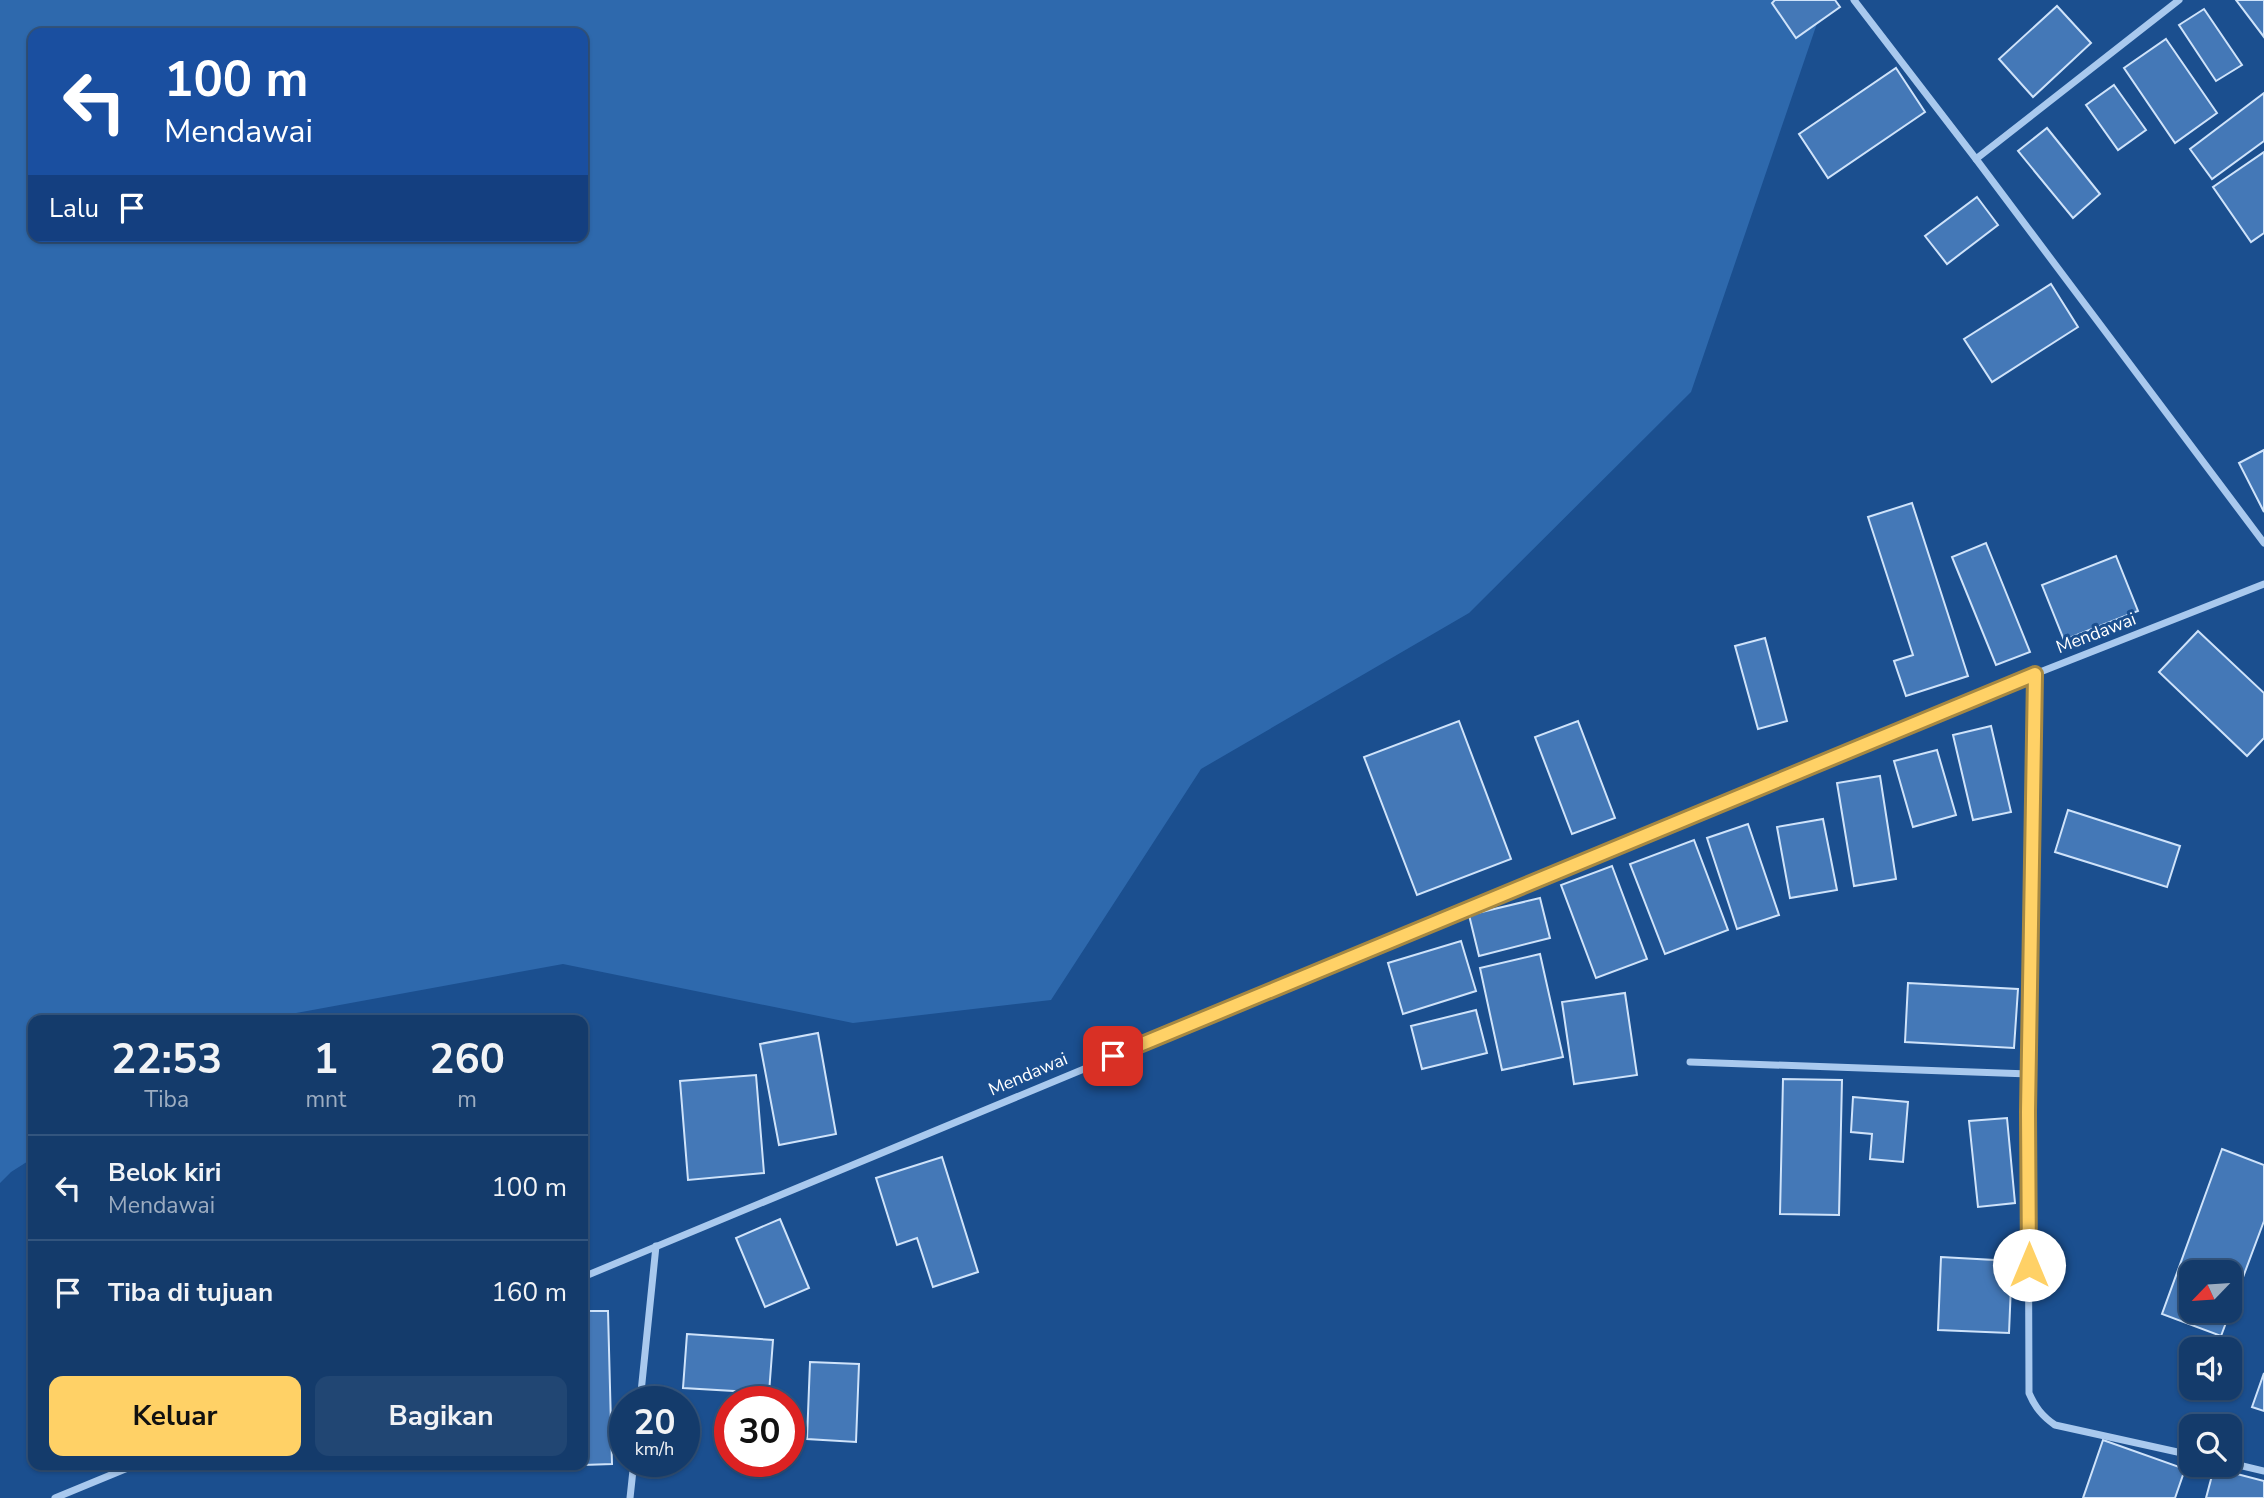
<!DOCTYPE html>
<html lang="id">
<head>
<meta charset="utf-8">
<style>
	:root { --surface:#143b6b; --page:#214673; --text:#f1f3f6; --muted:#9dadc1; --line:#33557e; --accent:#ffd166 }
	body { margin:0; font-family:"Nunito Sans",sans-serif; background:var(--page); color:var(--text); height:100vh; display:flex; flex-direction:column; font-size:26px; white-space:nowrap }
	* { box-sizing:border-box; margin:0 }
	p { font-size:23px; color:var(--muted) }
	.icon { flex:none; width:38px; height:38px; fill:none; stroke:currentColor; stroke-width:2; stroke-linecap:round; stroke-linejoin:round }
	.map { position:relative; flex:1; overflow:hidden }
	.panel { position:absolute; left:28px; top:1015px; width:560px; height:455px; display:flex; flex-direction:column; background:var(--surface); border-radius:14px; box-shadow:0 2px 5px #0004,0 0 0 2px var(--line) }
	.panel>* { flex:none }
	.guide { position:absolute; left:28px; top:28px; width:560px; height:214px; border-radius:14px; box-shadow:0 2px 5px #0004,0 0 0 2px var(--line); background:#1a4fa0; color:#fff; overflow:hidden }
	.needle { width:46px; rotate:245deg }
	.tools { position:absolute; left:2179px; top:1260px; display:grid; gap:14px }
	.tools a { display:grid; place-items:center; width:63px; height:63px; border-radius:14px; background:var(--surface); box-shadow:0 2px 5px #0004,0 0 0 2px var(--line); font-size:35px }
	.speed { position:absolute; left:609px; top:1386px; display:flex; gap:14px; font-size:35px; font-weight:700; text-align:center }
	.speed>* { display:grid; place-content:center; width:91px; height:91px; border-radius:50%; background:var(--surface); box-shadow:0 2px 5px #0004,0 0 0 2px var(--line); line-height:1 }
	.speed small { font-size:18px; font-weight:400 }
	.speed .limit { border:10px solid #d22; background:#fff; color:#111 }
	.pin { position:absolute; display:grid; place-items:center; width:60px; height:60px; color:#fff; margin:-30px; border-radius:14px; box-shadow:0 4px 10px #0006 }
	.me { position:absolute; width:77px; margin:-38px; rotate:0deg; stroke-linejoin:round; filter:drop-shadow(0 0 5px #0008) }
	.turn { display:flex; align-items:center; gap:24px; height:147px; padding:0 21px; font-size:32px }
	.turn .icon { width:91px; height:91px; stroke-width:2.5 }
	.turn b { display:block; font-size:49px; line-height:60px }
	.then { display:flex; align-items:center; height:66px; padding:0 21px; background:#0003; gap:14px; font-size:26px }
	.eta { display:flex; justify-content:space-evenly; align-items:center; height:119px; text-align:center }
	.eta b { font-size:42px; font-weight:700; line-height:49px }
	.action { display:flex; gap:14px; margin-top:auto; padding:14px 21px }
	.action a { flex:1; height:80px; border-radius:14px; background:var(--accent); color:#111; font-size:28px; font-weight:700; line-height:80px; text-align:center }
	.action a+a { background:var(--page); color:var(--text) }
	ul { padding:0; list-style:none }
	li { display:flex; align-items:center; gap:21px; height:105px; padding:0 21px; border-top:2px solid var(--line) }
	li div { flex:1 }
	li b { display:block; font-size:26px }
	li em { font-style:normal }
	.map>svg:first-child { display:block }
	.green { fill:#2e69ad; fill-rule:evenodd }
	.building { fill:#4478b7; stroke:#cfe3fa; stroke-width:2; fill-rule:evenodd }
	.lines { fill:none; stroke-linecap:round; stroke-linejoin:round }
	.street { stroke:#a9c9ee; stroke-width:7 }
	.route-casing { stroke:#a68842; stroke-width:18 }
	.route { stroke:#ffd166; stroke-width:12 }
	.labels { text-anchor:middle; stroke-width:6; stroke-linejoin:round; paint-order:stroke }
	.street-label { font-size:18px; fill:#fff; stroke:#1b4f8f }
</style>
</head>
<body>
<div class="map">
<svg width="2264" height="1498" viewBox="0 0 2264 1498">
	<rect width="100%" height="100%" fill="#1b4f8f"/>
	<path class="green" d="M0,0H1825L1691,392L1469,613L1201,769L1051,1000L853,1023L563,964L258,1020H33V1158L11,1172L0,1183ZM33,33H583V236H33Z"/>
	<g class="building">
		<path d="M1775,0H1835L1840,7L1796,38L1772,3Z"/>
		<path d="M2236,0H2264V37Z"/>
		<path d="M2057,6L2091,43L2033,97L1999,59Z"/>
		<path d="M2204,9L2242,65L2216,81L2179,25Z"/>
		<path d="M2166,39L2217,113L2175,143L2124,68Z"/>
		<path d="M1896,68L1925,112L1828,178L1799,134Z"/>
		<path d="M2114,85L2146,130L2118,150L2086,105Z"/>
		<path d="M2264,93V141L2212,179L2190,149Z"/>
		<path d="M2047,128L2100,194L2073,218L2018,151Z"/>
		<path d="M2264,152V233L2251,242L2213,187Z"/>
		<path d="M1977,197L1998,225L1947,264L1925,236Z"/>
		<path d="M2051,284L2078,327L1992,382L1964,339Z"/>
		<path d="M2264,450V512L2239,463Z"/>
		<path d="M1912,503L1968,676L1906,696L1894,661L1913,655L1868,517Z"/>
		<path d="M1986,543L2030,652L1996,665L1952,557Z"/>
		<path d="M2116,556L2138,611L2064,640L2042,585Z"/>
		<path d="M2198,631L2264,693V738L2247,756L2159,672Z"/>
		<path d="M1765,638L1787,721L1758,729L1735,646Z"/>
		<path d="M1459,721L1511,859L1417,895L1364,757Z"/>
		<path d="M1578,721L1615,818L1572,834L1535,737Z"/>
		<path d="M1991,726L2011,812L1973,820L1953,735Z"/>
		<path d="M1937,750L1956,815L1913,827L1894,761Z"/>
		<path d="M1880,776L1896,879L1854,886L1837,783Z"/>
		<path d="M2068,810L2180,846L2167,887L2055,852Z"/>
		<path d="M1823,819L1837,890L1790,898L1777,827Z"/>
		<path d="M1748,824L1779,915L1737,929L1707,838Z"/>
		<path d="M1694,840L1728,930L1665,954L1630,864Z"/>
		<path d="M1612,866L1647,959L1596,978L1561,885Z"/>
		<path d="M1540,898L1550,938L1479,956L1469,915Z"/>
		<path d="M1461,941L1476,991L1403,1014L1388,963Z"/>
		<path d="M1540,954L1563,1057L1502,1070L1480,968Z"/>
		<path d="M1908,983L2018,989L2014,1048L1905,1042Z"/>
		<path d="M1625,993L1637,1075L1574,1084L1562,1002Z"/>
		<path d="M1476,1010L1487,1053L1422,1069L1411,1026Z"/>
		<path d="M818,1033L836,1134L779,1145L760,1044Z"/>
		<path d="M756,1075L764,1173L688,1180L680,1081Z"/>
		<path d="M1783,1079L1842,1080L1839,1215L1780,1214Z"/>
		<path d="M1853,1097L1908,1102L1903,1162L1870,1159L1872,1134L1851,1132Z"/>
		<path d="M2007,1118L2015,1203L1978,1207L1969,1121Z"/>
		<path d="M2222,1149L2264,1165V1221L2221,1336L2162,1314ZM2191,1272H2230V1311H2191Z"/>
		<path d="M942,1157L978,1272L933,1287L917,1238L897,1245L876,1178Z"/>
		<path d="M780,1219L809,1288L765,1307L736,1238Z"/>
		<path d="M1941,1257L2012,1261L2009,1333L1938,1330Z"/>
		<path d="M583,1311H608L612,1464L583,1465Z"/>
		<path d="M687,1334L773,1340L769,1393L683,1388Z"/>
		<path d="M810,1362L859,1364L856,1442L807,1439Z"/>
		<path d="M2264,1373V1411L2252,1407Z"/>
		<path d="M2103,1440L2185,1469L2175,1498H2083Z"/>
		<path d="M2214,1468L2264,1481V1498H2206Z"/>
	</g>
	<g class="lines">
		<g class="street">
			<path d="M1854,0L1976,159L2264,543"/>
			<path d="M1976,159L2179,0"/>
			<path d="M2035,674L2028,1112L2029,1393C2035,1407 2042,1416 2055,1425L2191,1455"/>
			<path d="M1690,1062L2029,1074"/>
			<path d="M583,1277L2035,674L2264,584"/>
			<path d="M640,1402L656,1246"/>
			<path d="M2230,1463L2264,1471"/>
			<path d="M55,1498L135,1465"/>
			<path d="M630,1498L634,1461"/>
		</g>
	</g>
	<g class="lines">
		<defs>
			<path id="route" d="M1113,1056L2035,674L2028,1112L2029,1265"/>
		</defs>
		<use href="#route" class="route-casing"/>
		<use href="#route" class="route"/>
	</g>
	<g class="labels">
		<g class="street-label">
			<text transform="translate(2096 633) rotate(-21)" y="6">Mendawai</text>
			<text transform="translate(1028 1074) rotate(-23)" y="6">Mendawai</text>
		</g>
	</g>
</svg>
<div class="tools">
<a><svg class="needle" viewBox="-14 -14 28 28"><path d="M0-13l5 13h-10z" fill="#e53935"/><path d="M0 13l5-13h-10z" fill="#9dadc1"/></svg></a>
<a><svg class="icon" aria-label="sound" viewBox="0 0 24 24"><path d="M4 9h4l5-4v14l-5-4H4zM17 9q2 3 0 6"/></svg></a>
<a><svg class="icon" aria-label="search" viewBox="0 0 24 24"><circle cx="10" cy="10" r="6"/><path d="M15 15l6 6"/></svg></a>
</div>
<div class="speed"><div>20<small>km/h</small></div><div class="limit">30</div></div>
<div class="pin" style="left:1113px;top:1056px;background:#d93025"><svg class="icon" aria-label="arrive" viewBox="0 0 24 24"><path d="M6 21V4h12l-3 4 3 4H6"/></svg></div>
<svg class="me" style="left:2029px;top:1265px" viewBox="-20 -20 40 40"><circle r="19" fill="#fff"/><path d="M0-13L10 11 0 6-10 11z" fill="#ffd166"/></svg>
<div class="guide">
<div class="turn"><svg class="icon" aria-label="left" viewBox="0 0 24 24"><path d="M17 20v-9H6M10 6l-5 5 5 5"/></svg><div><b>100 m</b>Mendawai</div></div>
<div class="then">Lalu<svg class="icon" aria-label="arrive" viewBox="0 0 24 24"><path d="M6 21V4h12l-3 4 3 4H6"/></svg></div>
</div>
<section class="panel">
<div class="eta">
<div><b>22:53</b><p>Tiba</p></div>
<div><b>1</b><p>mnt</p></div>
<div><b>260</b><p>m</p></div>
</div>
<ul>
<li><svg class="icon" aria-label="left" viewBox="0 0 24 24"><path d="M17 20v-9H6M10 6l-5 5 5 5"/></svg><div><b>Belok kiri</b><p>Mendawai</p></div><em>100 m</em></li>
<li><svg class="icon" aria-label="arrive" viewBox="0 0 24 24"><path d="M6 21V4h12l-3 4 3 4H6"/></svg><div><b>Tiba di tujuan</b></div><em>160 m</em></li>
</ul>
<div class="action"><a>Keluar</a><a>Bagikan</a></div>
</section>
</div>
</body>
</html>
